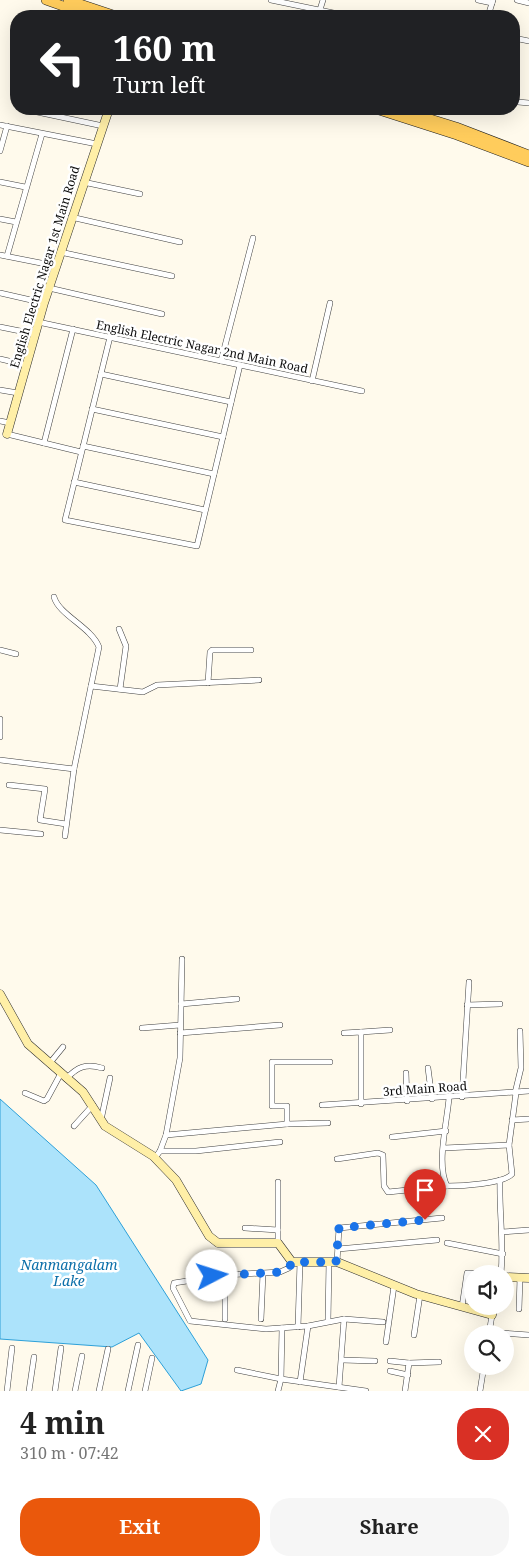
<!DOCTYPE html>
<html lang="en">
<head>
<meta charset="utf-8">
<style>
	:root { --surface:#fff; --page:#f6f6f6; --text:#222; --muted:#767676; --accent:#ea580c }
	body { margin:0; font-family:"Noto Serif",serif; background:var(--page); color:var(--text); height:100vh; display:flex; flex-direction:column; font-size:19px; white-space:nowrap }
	* { box-sizing:border-box; margin:0 }
	p { font-size:16px; color:var(--muted) }
	.icon { flex:none; width:28px; height:28px; fill:none; stroke:currentColor; stroke-width:2; stroke-linecap:round; stroke-linejoin:round }
	.map { position:relative; height:1391px; overflow:hidden }
	.details { display:flex; flex-direction:column; background:var(--surface); flex:1 }
	.details>* { flex:none }
	.guide { position:absolute; left:10px; top:10px; width:510px; height:105px; border-radius:20px; box-shadow:0 5px 20px #0002; background:#202124; color:#fff; overflow:hidden }
	.buttons { position:absolute; left:464px; top:1265px; display:grid; gap:10px }
	.buttons a { display:grid; place-items:center; width:50px; height:50px; border-radius:50%; background:var(--surface); box-shadow:0 5px 20px #0002; font-size:25px }
	.pin { position:absolute; display:grid; place-items:center; width:42px; height:42px; color:#fff; margin:-51px -21px; border-radius:50% 50% 50% 0; rotate:-45deg; box-shadow:0 0 5px #0007 }
	.pin .icon { rotate:45deg }
	.me { position:absolute; width:55px; margin:-28px; rotate:85deg; stroke-linejoin:round; filter:drop-shadow(0 0 4px #0008) }
	.turn { display:flex; align-items:center; gap:18px; height:105px; padding:0 20px; font-size:22px }
	.turn .icon { width:65px; height:65px; stroke-width:2.5 }
	.turn b { display:block; font-size:35px; line-height:42px }
	.round { display:grid; place-items:center; flex:none; width:52px; height:52px; border-radius:20px; background:var(--page) }
	.headline { display:flex; align-items:center; justify-content:space-between; height:85px; padding:0 20px }
	h1 { font-size:30px; font-weight:700; line-height:38px }
	.cta { display:flex; gap:10px; margin-top:auto; padding:10px 20px }
	.cta a { flex:1; height:58px; border-radius:20px; background:var(--accent); color:#fff; font-size:20px; font-weight:700; line-height:58px; text-align:center }
	.cta a+a { background:var(--page); color:var(--text) }
	.map>svg:first-child { display:block }
	.water { fill:#ace3fb; stroke:#2da0d8 }
	.lines { fill:none; stroke-linecap:round; stroke-linejoin:round }
	.street-casing { stroke:#404040; stroke-width:6 }
	.secondary-casing { stroke:#2f2f2f; stroke-width:9 }
	.primary-casing { stroke:#1e1e1e; stroke-width:10 }
	.street { stroke:#fff; stroke-width:5 }
	.secondary { stroke:#ffefa7; stroke-width:8 }
	.primary { stroke:#ffcc5c; stroke-width:9 }
	.route { stroke:#1a73e8; stroke-width:9; stroke-dasharray:0 16.2 }
	.labels { text-anchor:middle; stroke-width:5; stroke-linejoin:round; paint-order:stroke }
	.street-label { font-size:12px; fill:#0d0d0d; stroke:#fff }
	.water-label { font-size:14px; font-style:italic; fill:#0c6fa9; stroke:#fff }
</style>
</head>
<body>
<div class="map">
<svg width="529" height="1391" viewBox="0 0 529 1391">
	<rect width="100%" height="100%" fill="#fffaec"/>
	<path class="water" d="M0,1099L96,1185L208,1360L201,1384L181,1391L139,1333L112,1347L0,1339Z"/>
	<g class="lines">
		<defs>
			<g id="street">
				<path d="M271,0L348,16"/>
				<path d="M478,0L492,3"/>
				<path d="M517,0L529,3"/>
				<path d="M318,16L323,0"/>
				<path d="M488,16L493,0"/>
				<path d="M514,38L529,41"/>
				<path d="M518,102L529,103"/>
				<path d="M23,109L103,126"/>
				<path d="M0,125L97,144"/>
				<path d="M0,151L7,126"/>
				<path d="M0,182L25,187"/>
				<path d="M83,182L140,194"/>
				<path d="M71,217L180,242"/>
				<path d="M0,219L16,222"/>
				<path d="M60,252L172,276"/>
				<path d="M0,255L56,266"/>
				<path d="M7,256L42,134"/>
				<path d="M49,288L162,314"/>
				<path d="M0,293L44,303"/>
				<path d="M38,322L362,391"/>
				<path d="M0,327L35,334"/>
				<path d="M110,337L65,520L197,546L240,365"/>
				<path d="M0,359L26,365"/>
				<path d="M221,361L253,238"/>
				<path d="M101,374L231,402"/>
				<path d="M312,381L330,303"/>
				<path d="M0,390L18,393"/>
				<path d="M92,409L223,437"/>
				<path d="M0,421L10,423"/>
				<path d="M7,434L81,452"/>
				<path d="M44,443L73,329"/>
				<path d="M83,446L214,474"/>
				<path d="M74,482L205,510"/>
				<path d="M54,597C59,615 91,627 99,647L74,769L65,836"/>
				<path d="M119,629L126,646L120,689"/>
				<path d="M0,650L16,654"/>
				<path d="M208,683L210,652L212,650H251"/>
				<path d="M91,686L143,692L157,685L259,680"/>
				<path d="M0,719V737"/>
				<path d="M0,760L74,769"/>
				<path d="M9,785L45,789L40,820L66,824"/>
				<path d="M0,830L41,834"/>
				<path d="M181,1004L237,999"/>
				<path d="M467,1005L500,1004"/>
				<path d="M142,1028L180,1025"/>
				<path d="M361,1032L390,1030"/>
				<path d="M180,1033L280,1025"/>
				<path d="M344,1033L361,1032V1104"/>
				<path d="M49,1064L63,1047"/>
				<path d="M428,1068L432,1099"/>
				<path d="M406,1073L407,1101"/>
				<path d="M66,1079C77,1067 86,1063 102,1068"/>
				<path d="M25,1093L44,1101L47,1099L60,1075"/>
				<path d="M515,1093L521,1068L520,1031"/>
				<path d="M462,1097L469,982"/>
				<path d="M449,1098C447,1123 436,1164 447,1186C461,1186 503,1184 512,1174L509,1145L516,1093"/>
				<path d="M322,1105L529,1091"/>
				<path d="M101,1120L110,1078"/>
				<path d="M512,1120L529,1119"/>
				<path d="M287,1124V1106H272V1062H330"/>
				<path d="M74,1126L93,1105"/>
				<path d="M166,1135L287,1124L328,1123"/>
				<path d="M392,1137L446,1131"/>
				<path d="M444,1148L509,1145"/>
				<path d="M160,1151H196L280,1142"/>
				<path d="M155,1158L160,1151L166,1135L180,1058L182,959"/>
				<path d="M337,1159L378,1153L383,1155L384,1186L388,1192L447,1186"/>
				<path d="M278,1182V1243"/>
				<path d="M245,1228L278,1230"/>
				<path d="M502,1232L529,1230"/>
				<path d="M447,1243L503,1254"/>
				<path d="M338,1249L437,1240"/>
				<path d="M292,1262L289,1268L280,1272L225,1275L174,1283L173,1288L190,1321L266,1329L308,1326L344,1319L383,1322"/>
				<path d="M337,1262L339,1228L442,1218"/>
				<path d="M225,1275V1319"/>
				<path d="M462,1307L467,1273L501,1274C504,1242 499,1212 500,1180"/>
				<path d="M519,1309L520,1278"/>
				<path d="M261,1319L263,1273"/>
				<path d="M328,1321L329,1262"/>
				<path d="M298,1327L300,1262"/>
				<path d="M489,1332L529,1335"/>
				<path d="M489,1334L492,1315"/>
				<path d="M414,1335L420,1295"/>
				<path d="M386,1342L394,1286"/>
				<path d="M342,1360L375,1361"/>
				<path d="M390,1361L409,1363L439,1362"/>
				<path d="M237,1370L281,1379L366,1391"/>
				<path d="M390,1371L408,1375"/>
				<path d="M300,1382L308,1326"/>
				<path d="M339,1387L344,1319"/>
				<path d="M7,1391L12,1348"/>
				<path d="M29,1391L34,1357"/>
				<path d="M55,1391L61,1348"/>
				<path d="M75,1391L82,1356"/>
				<path d="M99,1391L108,1349"/>
				<path d="M128,1391L138,1345"/>
				<path d="M145,1391L152,1358"/>
				<path d="M278,1391L281,1379L282,1328"/>
				<path d="M405,1391L409,1363"/>
				<path d="M480,1391L484,1366"/>
			</g>
			<g id="secondary">
				<path d="M7,434L44,303L109,109"/>
				<path d="M0,994L28,1044L83,1092L105,1126L153,1156L176,1180L209,1236L218,1243H278L292,1262H337L416,1294L492,1315L494,1306"/>
				<path d="M505,1277L529,1278"/>
			</g>
			<g id="primary">
				<path d="M46,0L91,16"/>
				<path d="M68,0L116,16"/>
				<path d="M376,109L457,135L529,162"/>
				<path d="M398,109L456,127L529,155"/>
			</g>
		</defs>
		<use href="#street" class="street-casing"/>
		<use href="#secondary" class="secondary-casing"/>
		<use href="#primary" class="primary-casing"/>
		<use href="#street" class="street"/>
		<use href="#secondary" class="secondary"/>
		<use href="#primary" class="primary"/>
	</g>
	<g class="lines">
		<path class="route" d="M212,1276L280,1272L289,1268L292,1262H336L339,1228L425,1220"/>
	</g>
	<g class="labels">
		<g class="street-label">
			<text transform="translate(45 267) rotate(-73)" y="4">English Electric Nagar 1st Main Road</text>
			<text transform="translate(202 347) rotate(12)" y="4">English Electric Nagar 2nd Main Road</text>
			<text transform="translate(425 1089) rotate(-4)" y="4">3rd Main Road</text>
		</g>
		<g class="water-label">
			<text x="69" y="1270">Nanmangalam<tspan x="69" dy="16">Lake</tspan></text>
		</g>
	</g>
</svg>
<div class="buttons">
<a><svg class="icon" aria-label="sound" viewBox="0 0 24 24"><path d="M4 9h4l5-4v14l-5-4H4zM17 9q2 3 0 6"/></svg></a>
<a><svg class="icon" aria-label="search" viewBox="0 0 24 24"><circle cx="10" cy="10" r="6"/><path d="M15 15l6 6"/></svg></a>
</div>
<div class="pin" style="left:425px;top:1220px;background:#d93025"><svg class="icon" aria-label="arrive" viewBox="0 0 24 24"><path d="M6 21V4h12l-3 4 3 4H6"/></svg></div>
<svg class="me" style="left:212px;top:1276px" viewBox="-20 -20 40 40"><circle r="19" fill="#fff"/><path d="M0-13L10 11 0 6-10 11z" fill="#1a73e8"/></svg>
<div class="guide">
<div class="turn"><svg class="icon" aria-label="left" viewBox="0 0 24 24"><path d="M17 20v-9H6M10 6l-5 5 5 5"/></svg><div><b>160 m</b>Turn left</div></div>
</div>
</div>
<section class="details">
<div class="headline"><div><h1>4 min</h1><p>310 m · 07:42</p></div><a class="round" style="background:#d93025;color:#fff"><svg class="icon" aria-label="close" viewBox="0 0 24 24"><path d="M6 6l12 12M18 6L6 18"/></svg></a></div>
<div class="cta"><a>Exit</a><a>Share</a></div>
</section>
</body>
</html>
